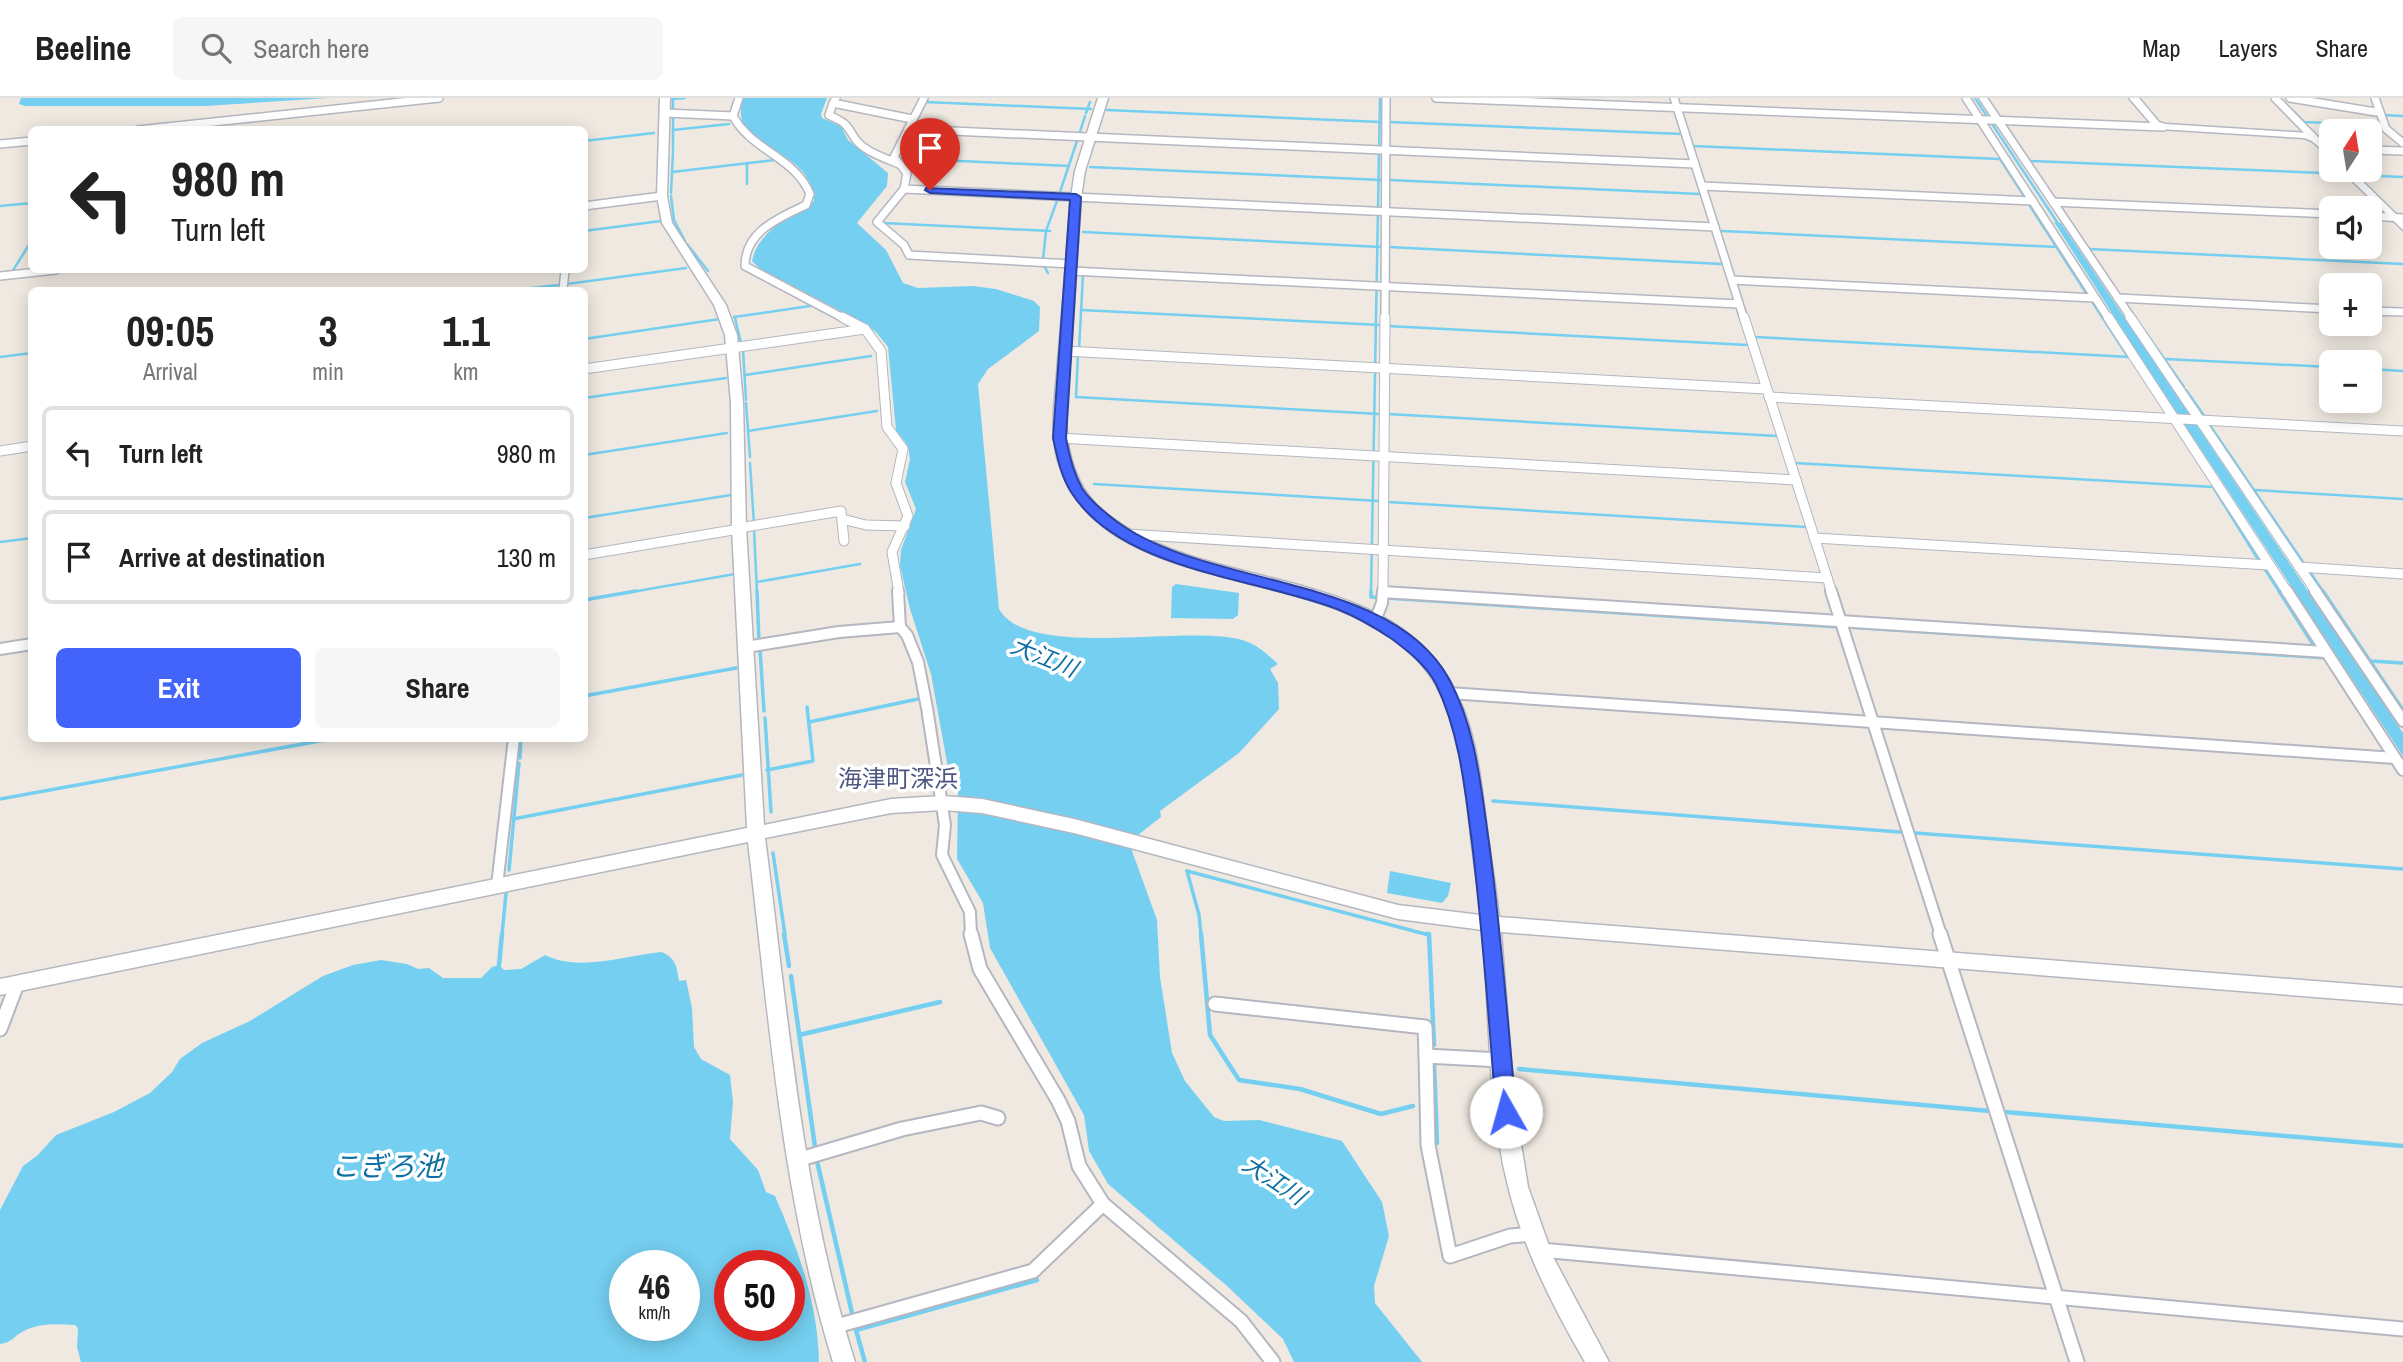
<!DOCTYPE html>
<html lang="en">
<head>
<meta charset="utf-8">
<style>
	:root { --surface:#fff; --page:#f6f6f6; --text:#222; --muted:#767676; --line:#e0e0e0; --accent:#4264fb }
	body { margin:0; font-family:"Archivo Narrow","Noto Sans JP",sans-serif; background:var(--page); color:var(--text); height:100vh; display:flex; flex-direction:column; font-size:26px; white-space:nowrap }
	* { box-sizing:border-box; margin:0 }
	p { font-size:23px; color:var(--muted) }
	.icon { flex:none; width:38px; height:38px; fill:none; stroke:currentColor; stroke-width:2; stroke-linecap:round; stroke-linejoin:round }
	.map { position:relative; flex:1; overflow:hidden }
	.details { position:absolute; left:28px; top:189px; width:560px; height:455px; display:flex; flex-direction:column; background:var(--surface); border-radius:10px; box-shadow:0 4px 18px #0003 }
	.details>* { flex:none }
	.guide { position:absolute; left:28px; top:28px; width:560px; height:147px; border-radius:10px; box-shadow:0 4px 18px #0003; background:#fff; color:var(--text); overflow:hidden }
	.needle { width:46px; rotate:12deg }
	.tools { position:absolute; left:2319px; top:21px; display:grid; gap:14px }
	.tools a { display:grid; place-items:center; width:63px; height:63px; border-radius:10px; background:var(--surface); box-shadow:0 4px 18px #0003; font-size:35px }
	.speed { position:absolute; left:609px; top:1152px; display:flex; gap:14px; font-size:35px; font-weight:700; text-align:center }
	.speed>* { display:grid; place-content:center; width:91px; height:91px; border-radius:50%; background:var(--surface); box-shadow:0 4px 18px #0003; line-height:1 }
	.speed small { font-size:18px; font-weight:400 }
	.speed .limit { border:10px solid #d22; background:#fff; color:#111 }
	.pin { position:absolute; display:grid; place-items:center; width:60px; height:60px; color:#fff; margin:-72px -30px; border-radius:50% 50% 50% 0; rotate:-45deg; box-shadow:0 0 7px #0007 }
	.pin .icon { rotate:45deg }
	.me { position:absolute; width:77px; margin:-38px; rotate:353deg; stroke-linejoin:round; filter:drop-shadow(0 0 5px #0008) }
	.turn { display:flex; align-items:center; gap:24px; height:147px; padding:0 28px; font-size:32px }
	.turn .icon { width:91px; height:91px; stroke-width:2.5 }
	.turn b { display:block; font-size:49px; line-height:60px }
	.eta { display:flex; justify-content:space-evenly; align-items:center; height:119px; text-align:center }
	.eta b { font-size:42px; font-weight:700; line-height:49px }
	.cta { display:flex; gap:14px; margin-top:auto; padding:14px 28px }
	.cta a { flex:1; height:80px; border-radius:10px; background:var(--accent); color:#fff; font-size:28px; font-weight:700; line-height:80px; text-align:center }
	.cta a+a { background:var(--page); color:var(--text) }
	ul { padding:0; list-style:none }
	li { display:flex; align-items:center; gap:21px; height:94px; margin:0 14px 10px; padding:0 14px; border:4px solid var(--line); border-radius:10px }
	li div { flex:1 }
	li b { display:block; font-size:26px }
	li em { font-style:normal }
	header { display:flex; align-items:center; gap:42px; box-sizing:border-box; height:98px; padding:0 35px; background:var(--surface); border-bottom:2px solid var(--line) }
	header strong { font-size:33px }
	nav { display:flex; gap:38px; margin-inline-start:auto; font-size:24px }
	.search { width:490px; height:63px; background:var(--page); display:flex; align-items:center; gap:18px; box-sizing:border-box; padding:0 24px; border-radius:10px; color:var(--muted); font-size:26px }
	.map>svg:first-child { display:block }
	.water { fill:#75cff0; fill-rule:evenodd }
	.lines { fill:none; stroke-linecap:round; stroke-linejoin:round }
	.stream-far2 { stroke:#75cff0; stroke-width:2.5 }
	.stream-far1 { stroke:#75cff0; stroke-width:3.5 }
	.stream { stroke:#75cff0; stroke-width:4.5 }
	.street-far3-casing { stroke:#b4b7c1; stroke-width:10 }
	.street-far2-casing { stroke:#b4b7c1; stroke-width:11 }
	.street-far1-casing { stroke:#b4b7c1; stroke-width:14 }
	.street-casing { stroke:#b4b7c1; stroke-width:17 }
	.secondary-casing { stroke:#b4b7c1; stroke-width:3 }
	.street-far3 { stroke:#fff; stroke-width:7 }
	.street-far2 { stroke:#fff; stroke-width:9 }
	.street-far1 { stroke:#fff; stroke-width:10 }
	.street { stroke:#fff; stroke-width:13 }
	.secondary { fill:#fff; fill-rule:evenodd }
	.route { fill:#4264fb; stroke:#2b41a3; stroke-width:2 }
	.labels { text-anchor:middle; stroke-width:7; stroke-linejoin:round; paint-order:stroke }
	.water-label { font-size:23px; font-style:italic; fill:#0d6fa3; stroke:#fff }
	.quarter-label { font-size:24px; fill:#4d5680; stroke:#fff }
	.near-water-label { font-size:28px; font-style:italic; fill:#0d6fa3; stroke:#fff }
</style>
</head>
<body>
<header>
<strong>Beeline</strong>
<div class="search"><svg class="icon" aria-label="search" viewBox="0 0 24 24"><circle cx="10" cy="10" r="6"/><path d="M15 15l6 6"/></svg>Search here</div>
<nav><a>Map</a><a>Layers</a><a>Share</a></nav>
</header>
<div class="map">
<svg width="2403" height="1264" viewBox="0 0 2403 1264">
	<rect width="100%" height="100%" fill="#efe9e1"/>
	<g class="water">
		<path d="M21,0H328L205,8H25L19,6Z"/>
		<path d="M743,0H827L821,16L822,20L841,28L848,42L888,75L887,88L857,125L886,152L903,185L918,190L972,188L996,191L1034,203L1040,209L1039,233L988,271L978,286L999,511C1030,565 1195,523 1248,544C1260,549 1269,558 1278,566L1270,571L1278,585L1279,611L1239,655L1160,713L1161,719L1138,737L1132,753L1157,822L1160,879L1172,955L1185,983L1214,1019L1224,1023L1259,1022L1342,1043L1382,1104L1389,1138L1374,1188L1375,1205L1422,1264H1294L1283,1241L1227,1188L1108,1086L1089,1053L1084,1017L990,850L983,805L957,761L958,694L948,670L931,576L910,511L900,468L901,452L916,411L905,384L910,361L908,348L896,332L888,249L876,234L864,225L760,171L752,163C758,133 790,119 814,103C811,44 726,56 743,0Z"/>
		<path d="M2054,124L2061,125L2353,560L2358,563H2355L2403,635V658L2140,259Z"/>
		<path d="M1176,486L1239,495L1238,517L1233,521L1171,520L1172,489Z"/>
		<path d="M1390,773L1451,785L1448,798L1442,805L1387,795Z"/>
		<path d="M661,854C675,859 677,868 679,883L686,882L692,910L694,949L701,961L730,977L733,1004L730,1041L758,1072L766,1094L775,1098C798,1151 818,1205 819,1264H81L77,1249L78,1230L75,1227C58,1226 39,1225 24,1233C13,1238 14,1244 0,1246V1112L23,1068L38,1057L56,1037L114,1014L150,995L172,974L180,961L202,945L250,923L323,878L353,867L381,862L407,866L418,871L429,870L443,880H481L492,869L499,867L504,872L521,871L545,857C579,874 624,858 661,854ZM625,1167H684V1227H625ZM730,1167H789V1227H730Z"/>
	</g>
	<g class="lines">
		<g class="stream-far2">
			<path d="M673,0V14"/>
			<path d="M1975,0L2059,127"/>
			<path d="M673,1L685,0"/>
			<path d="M925,4L1091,11"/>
			<path d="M1107,12L1381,24"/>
			<path d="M2293,13L2304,24L2378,27"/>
			<path d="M1086,15L1090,4"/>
			<path d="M673,17V52"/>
			<path d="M2383,17L2403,18"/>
			<path d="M1389,24L1682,36"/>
			<path d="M2005,26L2048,91"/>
			<path d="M673,32L729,26"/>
			<path d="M1079,37L1085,18"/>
			<path d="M584,43L654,35"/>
			<path d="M1693,48L2000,61L2026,101"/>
			<path d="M897,60L1069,68"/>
			<path d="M2030,63L2347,76"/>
			<path d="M747,66V86"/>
			<path d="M1090,69L1382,82"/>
			<path d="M672,74L775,62"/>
			<path d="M2355,77L2403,79"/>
			<path d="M1389,82L1700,96"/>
			<path d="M671,95L673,54"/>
			<path d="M1059,97L1078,40"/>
			<path d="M671,98L674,122L685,143"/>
			<path d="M2028,105L2088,198"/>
			<path d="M0,108L32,105"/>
			<path d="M883,125L1050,133"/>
			<path d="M584,133L661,123"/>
			<path d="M1722,133L2057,149"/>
			<path d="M1083,134L1381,149"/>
			<path d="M687,146L708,173"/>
			<path d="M1389,149L1722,166"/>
			<path d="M2089,151L2403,166"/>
			<path d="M1043,162L1046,133L1058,100"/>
			<path d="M1043,166L1048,175"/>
			<path d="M12,174L32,142"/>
			<path d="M567,186L686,170"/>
			<path d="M513,192L559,187"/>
			<path d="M2091,202L2128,259"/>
			<path d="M2125,205L2184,289"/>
			<path d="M1081,212L1380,227"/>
			<path d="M734,219L810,208"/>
			<path d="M735,220L741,245"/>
			<path d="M1388,228L1748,247"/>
			<path d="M1755,239L2130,259"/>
			<path d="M584,241L720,221"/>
			<path d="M743,251L746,302"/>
			<path d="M1079,252L1083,176"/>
			<path d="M1078,256L1076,299L1379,316"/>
			<path d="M0,259L32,255"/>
			<path d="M2165,261L2331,269"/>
			<path d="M2370,271L2403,273"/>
			<path d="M745,277L871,258"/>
			<path d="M2186,292L2205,319"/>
			<path d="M584,300L726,280"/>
			<path d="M746,305L750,359"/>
			<path d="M1388,316L1777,338"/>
			<path d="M2209,326L2305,467"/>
			<path d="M748,333L877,313"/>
			<path d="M584,357L727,335"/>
			<path d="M750,365L754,426"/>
			<path d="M1795,365L2213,389L2259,463"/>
			<path d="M1094,386L1379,403"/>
			<path d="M2255,392L2403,401"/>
			<path d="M1388,404L1806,429"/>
			<path d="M584,420L731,397"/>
			<path d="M754,431L757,495"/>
			<path d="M0,444L32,440"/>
			<path d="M2264,470L2280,495"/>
			<path d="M2310,474L2324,495"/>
			<path d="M757,484L860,466"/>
			<path d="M626,495L735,476"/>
			<path d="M1371,495L1380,0"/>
		</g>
		<g class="stream-far1">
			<path d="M757,493L759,545"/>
			<path d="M1371,493V499L1839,529"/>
			<path d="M2279,493L2316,551"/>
			<path d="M2323,493L2403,612"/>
			<path d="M584,502L636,493"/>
			<path d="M1847,529L2328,560"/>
			<path d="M760,551L764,613"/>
			<path d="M2370,563L2403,565"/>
			<path d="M584,598L736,570"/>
			<path d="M765,620L771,714"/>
			<path d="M809,624L918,601"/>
			<path d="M520,660L521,640"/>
			<path d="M767,672L813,663L807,609"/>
			<path d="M0,701L336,640"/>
			<path d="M1493,703L1900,734"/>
			<path d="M513,721L742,677"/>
			<path d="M1915,735L2403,771"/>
			<path d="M773,755L785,837"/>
			<path d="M509,772L519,665"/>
			<path d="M1187,773L1199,817L1201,837"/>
			<path d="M1187,773L1429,837"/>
			<path d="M502,837L506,795"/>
		</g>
		<g class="stream">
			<path d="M784,836L789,868"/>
			<path d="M1201,836L1210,937L1239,982L1300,991L1381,1016L1413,1008"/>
			<path d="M1426,836H1429L1434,947"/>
			<path d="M499,867L502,836"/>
			<path d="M791,878L815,1049"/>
			<path d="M799,937L940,904"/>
			<path d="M1519,971L1990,1013"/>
			<path d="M2005,1014L2403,1048"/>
			<path d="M1437,1045L1434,966L1440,963"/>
			<path d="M817,1063L852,1215"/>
			<path d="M865,1264L856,1232L1037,1182"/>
		</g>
		<defs>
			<g id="street-far3">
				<path d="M739,0L733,18C752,53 795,59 810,96L806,107C779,120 745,133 745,168L845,221"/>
				<path d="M836,0L833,5L912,21"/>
				<path d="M924,0L894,59L907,75L904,91L1715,129"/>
				<path d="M1436,0L2163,29"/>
				<path d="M1674,0L1744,221"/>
				<path d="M1966,0L2109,221"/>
				<path d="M1983,0L2132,221"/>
				<path d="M2275,0L2315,41"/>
				<path d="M2290,0L2376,14"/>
				<path d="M2375,0L2386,31L2403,45"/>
				<path d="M833,5L829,17C845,25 845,24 854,39C862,53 885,60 899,66"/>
				<path d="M665,15L733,18"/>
				<path d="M908,31L1695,66"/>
				<path d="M138,32L439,0"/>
				<path d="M0,46L32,43"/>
				<path d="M2370,52L2403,53"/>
				<path d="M1702,88L2033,103"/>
				<path d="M904,91L877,124L904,147L909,157L1072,166"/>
				<path d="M2053,104L2331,116"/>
				<path d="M584,108L662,98"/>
				<path d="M2370,118L2403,120"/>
				<path d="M1071,173L1739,206"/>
				<path d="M0,178L56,172"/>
				<path d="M1732,182L2095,200"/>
				<path d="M563,192L565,172"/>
				<path d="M2118,200L2331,211"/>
				<path d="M2370,213L2403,214"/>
				<path d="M1385,221L1386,0"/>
			</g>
			<g id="street-far2">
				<path d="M842,219L865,231L881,253L887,329L903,351L896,385L908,418L892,454L899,495"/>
				<path d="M1744,219L1832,495"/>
				<path d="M2108,219L2288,495"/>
				<path d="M2130,219L2317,495"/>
				<path d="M1065,253L1766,291"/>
				<path d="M584,271L865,231"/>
				<path d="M1769,299L2403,333"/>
				<path d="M1059,340L1796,382"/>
				<path d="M0,353L32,348"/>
				<path d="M842,421L866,427L905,428"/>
				<path d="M739,430L841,413L844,443"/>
				<path d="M1127,436L1827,480"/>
				<path d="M1814,440L2269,467"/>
				<path d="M584,457L739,431"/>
				<path d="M2299,469L2403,476"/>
				<path d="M1383,494L1396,495"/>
				<path d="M1383,495L1385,219"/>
			</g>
			<g id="street-far1">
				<path d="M898,493L900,529L907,537L918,564L927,610L945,727L942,757L970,814L971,837"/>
				<path d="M1831,493L1941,837"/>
				<path d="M2287,493L2403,672"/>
				<path d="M2315,493L2403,623"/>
				<path d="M1383,494L2326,554"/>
				<path d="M1375,523L1382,505L1383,493"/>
				<path d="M746,549L839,534L900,529"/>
				<path d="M0,551L32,546"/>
				<path d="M1449,595L2395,660"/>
				<path d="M497,788L514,640"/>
			</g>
			<g id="street">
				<path d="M971,836L980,871L1058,1002L1068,1023L1079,1068L1103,1106L1241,1223L1273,1264"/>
				<path d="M1940,836L2077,1264"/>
				<path d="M1215,906L1425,929L1426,958L1500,962"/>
				<path d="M0,931L17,886"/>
				<path d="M1426,958L1428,1047L1450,1158L1510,1138L1535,1136"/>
				<path d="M797,1062L902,1031L981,1015L998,1020"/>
				<path d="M1541,1152L2403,1231"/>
				<path d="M833,1229L1033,1173L1103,1106"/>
			</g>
			<g id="secondary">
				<path d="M660,0H670L667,98L672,125L726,207L737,237L743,305L746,430L764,727L891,701L943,698L982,701L1074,721L1398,807L1481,817C1478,791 1474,765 1471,738C1465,687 1462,630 1435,585C1357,454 1103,514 1058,363C1049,330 1056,296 1058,263C1063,208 1067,154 1071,99L1075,73L1098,0H1108L1085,73L1081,99C1078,150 1074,201 1071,252C1068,293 1060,334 1075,372C1084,399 1103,415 1127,430C1224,490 1381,473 1447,578C1477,626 1481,685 1488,740C1492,767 1496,793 1499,819L2403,890V906L1501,834L1514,1003L1528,1089L1553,1159L1609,1264H1585C1553,1209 1523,1150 1508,1088C1487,1005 1490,917 1483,832L1398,821L1074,735L982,715L943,712L891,715L765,740C788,915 801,1095 855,1264H833C781,1096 769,917 748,744L0,897V881L747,730L732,430L731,305L725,237L714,207L662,125L657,98Z"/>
				<path d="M2129,0H2139L2159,24L2165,26L2308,35L2318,39L2331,51V60L2312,43L2304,40L2160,31L2153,28Z"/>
				<path d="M2341,72H2351L2403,123V132Z"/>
			</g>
		</defs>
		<use href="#street-far3" class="street-far3-casing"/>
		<use href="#street-far2" class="street-far2-casing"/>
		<use href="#street-far1" class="street-far1-casing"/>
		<use href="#street" class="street-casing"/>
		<use href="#secondary" class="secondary-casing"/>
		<use href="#street-far3" class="street-far3"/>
		<use href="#street-far2" class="street-far2"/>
		<use href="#street-far1" class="street-far1"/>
		<use href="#street" class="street"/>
		<use href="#secondary" class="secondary"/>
	</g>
	<path class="route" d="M926,90L1076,96L1081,99L1066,340C1069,357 1073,374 1082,390C1090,403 1104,414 1116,423C1207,491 1391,475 1449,581C1476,630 1481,690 1489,745C1501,834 1508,924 1516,1014L1513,1020L1506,1023L1499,1020L1496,1014C1489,924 1483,835 1472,745C1465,692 1460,636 1436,586C1427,568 1408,553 1392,541C1374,529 1357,519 1337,511C1257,480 1121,473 1071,394C1061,378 1057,358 1053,340L1070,102L930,95L925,92Z"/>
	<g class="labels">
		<g class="water-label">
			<text transform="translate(1044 559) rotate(22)" y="8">大江川</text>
			<text transform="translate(1274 1082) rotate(33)" y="8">大江川</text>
		</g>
		<g class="quarter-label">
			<text x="898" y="689">海津町深浜</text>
		</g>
		<g class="near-water-label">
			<text x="387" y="1078">こぎろ池</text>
		</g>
	</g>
</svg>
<div class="tools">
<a><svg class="needle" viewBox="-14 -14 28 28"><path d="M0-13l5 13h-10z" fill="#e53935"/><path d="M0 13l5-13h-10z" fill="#767676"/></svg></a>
<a><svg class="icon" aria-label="sound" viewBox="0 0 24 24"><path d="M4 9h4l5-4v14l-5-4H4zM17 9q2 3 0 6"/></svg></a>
<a>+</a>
<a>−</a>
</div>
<div class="speed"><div>46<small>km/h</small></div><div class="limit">50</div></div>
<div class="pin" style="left:930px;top:92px;background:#d93025"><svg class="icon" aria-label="arrive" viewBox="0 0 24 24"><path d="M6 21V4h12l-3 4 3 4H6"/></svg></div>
<svg class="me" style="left:1506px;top:1014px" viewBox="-20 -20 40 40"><circle r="19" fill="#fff"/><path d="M0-13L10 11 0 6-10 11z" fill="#4264fb"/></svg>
<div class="guide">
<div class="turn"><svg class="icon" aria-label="left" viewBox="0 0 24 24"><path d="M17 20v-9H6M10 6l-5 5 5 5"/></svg><div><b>980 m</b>Turn left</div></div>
</div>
<section class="details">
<div class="eta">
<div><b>09:05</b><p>Arrival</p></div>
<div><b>3</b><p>min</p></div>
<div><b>1.1</b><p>km</p></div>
</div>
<ul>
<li><svg class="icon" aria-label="left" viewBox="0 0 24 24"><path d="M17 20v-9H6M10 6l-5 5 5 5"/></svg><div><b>Turn left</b></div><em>980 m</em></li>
<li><svg class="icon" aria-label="arrive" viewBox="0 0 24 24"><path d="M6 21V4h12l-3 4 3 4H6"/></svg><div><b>Arrive at destination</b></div><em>130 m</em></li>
</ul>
<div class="cta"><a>Exit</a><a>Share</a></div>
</section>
</div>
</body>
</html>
